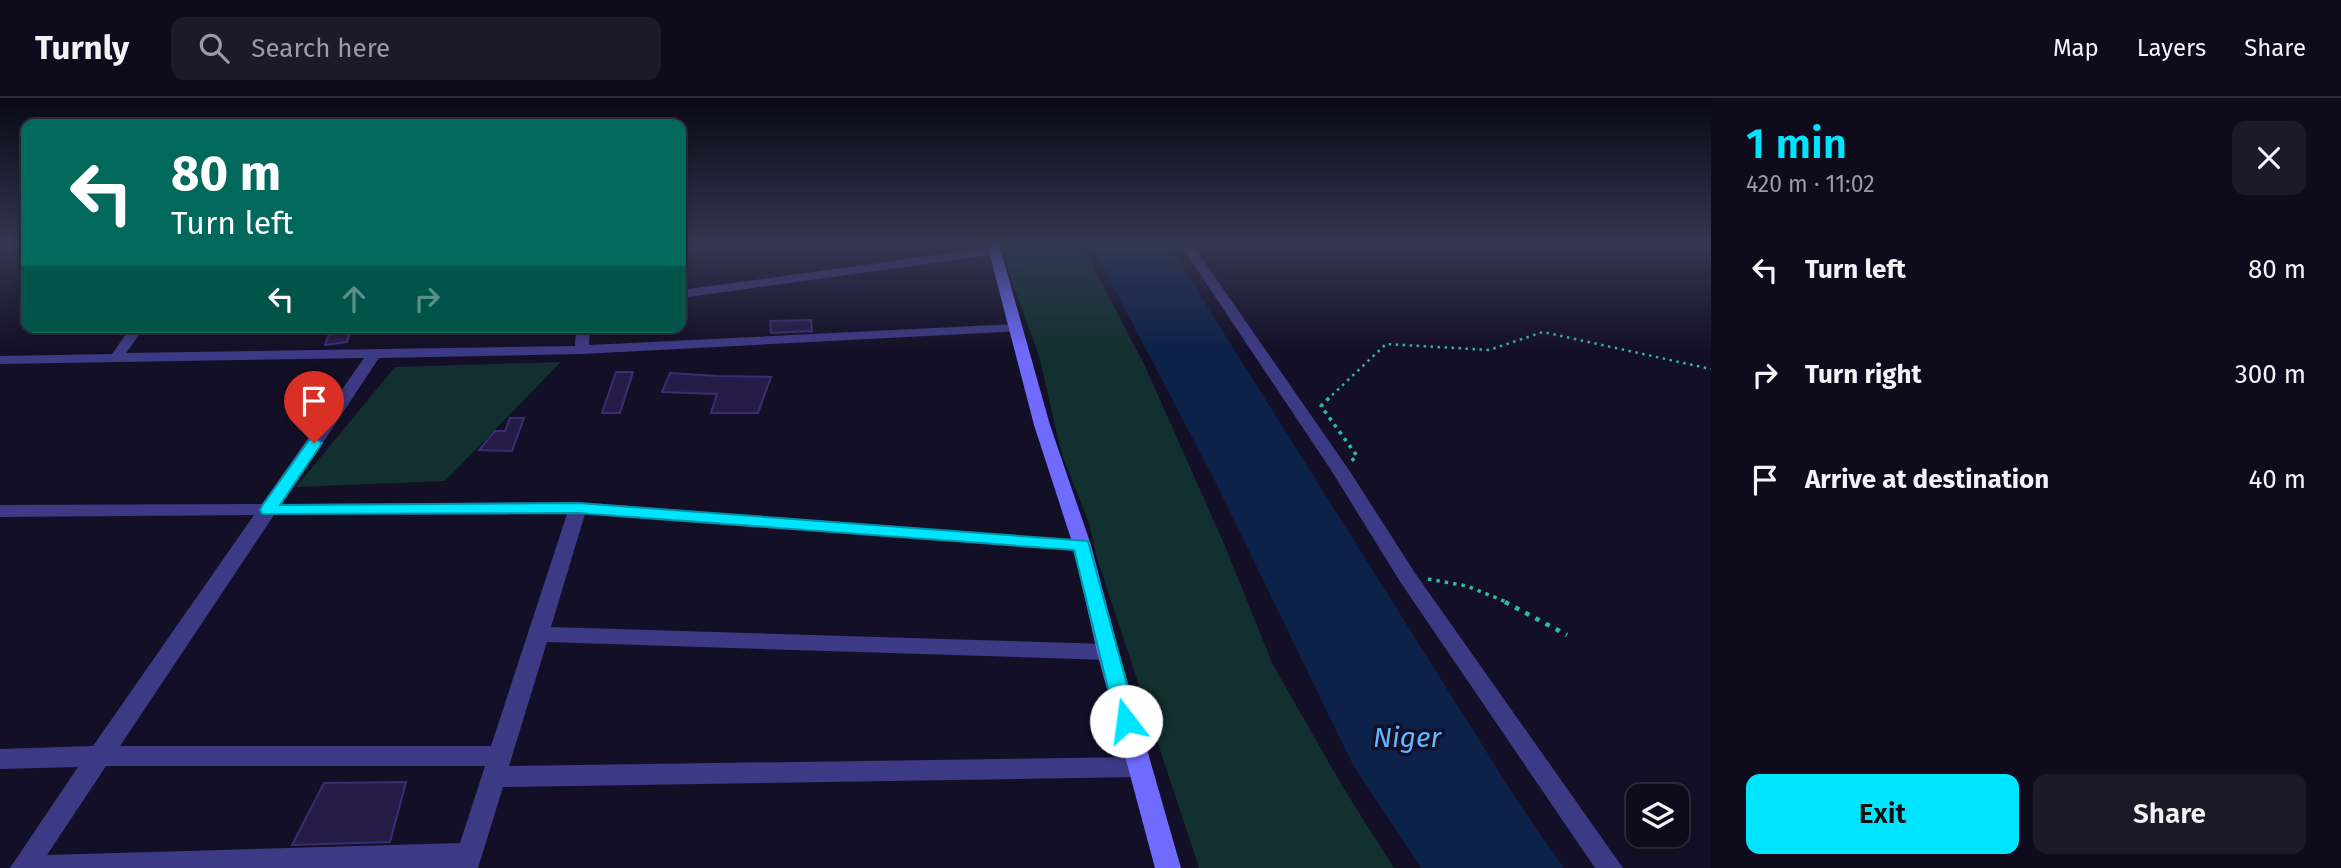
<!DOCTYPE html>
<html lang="en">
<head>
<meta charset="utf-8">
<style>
	:root { --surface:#0e0b1c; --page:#1c1929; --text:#f1f3f6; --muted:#9b9ba3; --line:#2e2b3b; --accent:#00e5ff }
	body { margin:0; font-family:"Fira Sans",sans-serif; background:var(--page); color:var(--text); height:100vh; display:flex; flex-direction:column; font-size:26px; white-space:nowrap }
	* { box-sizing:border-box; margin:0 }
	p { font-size:23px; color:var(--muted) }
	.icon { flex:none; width:38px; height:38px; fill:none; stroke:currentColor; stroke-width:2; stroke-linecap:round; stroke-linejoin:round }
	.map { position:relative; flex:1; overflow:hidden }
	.side { display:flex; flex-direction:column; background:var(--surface); width:630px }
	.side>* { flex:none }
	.hud { position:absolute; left:21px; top:21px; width:665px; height:214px; border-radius:14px; box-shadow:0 4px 10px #0003,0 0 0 2px var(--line); background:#00695c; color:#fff; overflow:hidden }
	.tools { position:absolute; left:1626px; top:686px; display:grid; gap:14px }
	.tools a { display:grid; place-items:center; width:63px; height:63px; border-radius:14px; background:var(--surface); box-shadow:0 4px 10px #0003,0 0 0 2px var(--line); font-size:35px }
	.pin { position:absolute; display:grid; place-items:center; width:60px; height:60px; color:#fff; margin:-72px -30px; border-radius:50% 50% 50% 0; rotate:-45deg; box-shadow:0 0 7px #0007 }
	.pin .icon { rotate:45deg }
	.me { position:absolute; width:77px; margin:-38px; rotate:345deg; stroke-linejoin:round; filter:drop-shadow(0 0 5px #0008) }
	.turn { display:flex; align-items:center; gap:24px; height:147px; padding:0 35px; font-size:32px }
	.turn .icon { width:91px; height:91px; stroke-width:2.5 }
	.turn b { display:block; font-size:49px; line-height:60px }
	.lanes { display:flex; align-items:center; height:66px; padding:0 35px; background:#0003; justify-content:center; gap:35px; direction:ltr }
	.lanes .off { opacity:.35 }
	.round { display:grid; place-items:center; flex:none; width:74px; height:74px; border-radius:14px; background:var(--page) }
	.headline { display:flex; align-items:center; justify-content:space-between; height:119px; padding:0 35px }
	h1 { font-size:42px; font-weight:600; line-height:52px; color:var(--accent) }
	.button { display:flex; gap:14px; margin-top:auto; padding:14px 35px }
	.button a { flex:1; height:80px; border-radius:14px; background:var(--accent); color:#111; font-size:28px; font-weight:600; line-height:80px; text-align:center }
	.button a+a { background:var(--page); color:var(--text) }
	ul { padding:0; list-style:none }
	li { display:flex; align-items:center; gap:21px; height:105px; padding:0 35px }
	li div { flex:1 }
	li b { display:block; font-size:26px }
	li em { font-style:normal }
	header { display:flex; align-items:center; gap:42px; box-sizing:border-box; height:98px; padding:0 35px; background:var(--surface); border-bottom:2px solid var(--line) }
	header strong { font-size:33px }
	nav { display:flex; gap:38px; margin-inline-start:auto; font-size:24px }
	.search { width:490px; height:63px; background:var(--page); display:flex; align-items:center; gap:18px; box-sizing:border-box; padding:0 24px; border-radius:14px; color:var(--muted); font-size:26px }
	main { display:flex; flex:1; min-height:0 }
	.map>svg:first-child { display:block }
	.green { fill:#12302f }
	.water { fill:#0c2248 }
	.building { fill:#241b47; stroke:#3b2d73; stroke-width:2 }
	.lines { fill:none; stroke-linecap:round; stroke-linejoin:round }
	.path-far2 { stroke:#2fb8b0; stroke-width:2.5; stroke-dasharray:2.5 4.5; stroke-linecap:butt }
	.path-far1 { stroke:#2fb8b0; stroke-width:3.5; stroke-dasharray:3.5 5; stroke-linecap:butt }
	.path { stroke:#2fb8b0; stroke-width:4.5; stroke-dasharray:4.5 7; stroke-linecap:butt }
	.street { fill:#3d3a85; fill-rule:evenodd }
	.secondary { fill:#6f6bff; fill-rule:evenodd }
	.route { fill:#00e5ff; stroke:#0095a6; stroke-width:2 }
	.labels { text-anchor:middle; stroke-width:7; stroke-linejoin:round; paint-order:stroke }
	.near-water-label { font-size:28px; font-style:italic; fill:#62b6ff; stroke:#130f26 }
</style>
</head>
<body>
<header>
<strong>Turnly</strong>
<div class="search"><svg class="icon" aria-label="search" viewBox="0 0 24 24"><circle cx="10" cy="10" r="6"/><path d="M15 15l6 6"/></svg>Search here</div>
<nav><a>Map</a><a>Layers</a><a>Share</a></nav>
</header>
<main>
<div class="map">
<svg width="1711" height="770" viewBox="0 0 1711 770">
	<rect width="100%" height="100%" fill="#130f26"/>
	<g class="green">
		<path d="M1005,146H1081L1145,268L1225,448L1273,567L1344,691L1394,770H1199L1096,457L1089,425L1062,357L1039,258L1008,172Z"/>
		<path d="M561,264L445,383L296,389L395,269Z"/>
	</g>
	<path class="water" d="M1091,146H1168L1518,704L1564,770H1421L1353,667L1216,385Z"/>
	<g class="building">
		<path d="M811,222L812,233L771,235L770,223Z"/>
		<path d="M339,229H352L347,244L325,247L331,230Z"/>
		<path d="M616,274H633L620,315H602Z"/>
		<path d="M670,275L717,278L771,279L758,315H711L717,296L662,294Z"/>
		<path d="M510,320H524L512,353L479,352L495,333H505Z"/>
		<path d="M406,684L390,744L292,747L324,685Z"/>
	</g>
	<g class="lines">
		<path class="path-far2" d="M1327,302L1386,246L1489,252L1543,234L1711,271"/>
		<g class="path-far1">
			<path d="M1329,300L1321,308L1357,358L1350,364"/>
			<path d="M1428,481L1467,488L1509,505"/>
		</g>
		<path class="path" d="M1505,504L1567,537"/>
		<g class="street">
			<path d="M1180,146H1192L1349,372L1415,475L1623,770H1595L1401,485L1331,372Z"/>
			<path d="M995,149L999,150V156L681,200V192Z"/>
			<path d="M1016,226L1023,230L1021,233L582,256L379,260L282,406L578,404L1089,443L1091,447L1089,451L1082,453L585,416L551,529L1108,546L1116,548L1119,554L1116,560L1108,562L547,544L509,668L1139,659L1148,662L1151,669L1148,676L1139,679L503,689L478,770H10L78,669L0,671V651L93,648L254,417L0,419V407L262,406L364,260L0,266V258L112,256L131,229H145L126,255L575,248L576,229H590L589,247ZM567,416L491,648H120L274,417ZM106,668H485L460,745L47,757Z"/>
		</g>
		<path class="secondary" d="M987,146H999L1050,327L1091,447L1119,554L1181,770H1155L1097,554L1073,447L1034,327Z"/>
	</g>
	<linearGradient id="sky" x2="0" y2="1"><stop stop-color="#0a0815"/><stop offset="0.58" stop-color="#333752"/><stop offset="1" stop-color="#333752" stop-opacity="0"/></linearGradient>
	<rect width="1711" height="253" fill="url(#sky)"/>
	<path class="route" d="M314,340L322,345L280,407L578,405L1088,443L1137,623L1134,629L1126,632L1119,629L1116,623L1074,452L578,415L262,416L260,412L262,408L309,342Z"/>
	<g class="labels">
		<g class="near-water-label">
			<text x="1407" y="649">Niger</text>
		</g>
	</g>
</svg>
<div class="tools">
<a><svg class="icon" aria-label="layers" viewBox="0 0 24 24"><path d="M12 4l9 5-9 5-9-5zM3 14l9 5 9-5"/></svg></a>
</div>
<div class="pin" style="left:314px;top:345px;background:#d93025"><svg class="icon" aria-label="arrive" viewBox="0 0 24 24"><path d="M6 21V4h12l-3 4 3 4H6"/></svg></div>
<svg class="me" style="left:1126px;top:623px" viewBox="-20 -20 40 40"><circle r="19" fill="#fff"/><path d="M0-13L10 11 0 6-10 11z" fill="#00e5ff"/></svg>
<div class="hud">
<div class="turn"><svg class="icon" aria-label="left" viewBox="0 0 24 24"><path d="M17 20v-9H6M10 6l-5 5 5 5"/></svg><div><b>80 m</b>Turn left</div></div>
<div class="lanes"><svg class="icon" aria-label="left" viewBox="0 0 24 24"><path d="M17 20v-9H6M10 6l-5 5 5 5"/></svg><svg class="icon off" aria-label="ahead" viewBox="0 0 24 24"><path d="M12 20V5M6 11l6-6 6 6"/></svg><svg class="icon off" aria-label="right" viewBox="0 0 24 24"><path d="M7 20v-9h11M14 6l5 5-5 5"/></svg></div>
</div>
</div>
<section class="side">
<div class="headline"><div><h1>1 min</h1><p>420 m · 11:02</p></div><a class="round"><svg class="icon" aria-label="close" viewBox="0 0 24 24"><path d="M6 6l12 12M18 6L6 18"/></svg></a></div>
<ul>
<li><svg class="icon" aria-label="left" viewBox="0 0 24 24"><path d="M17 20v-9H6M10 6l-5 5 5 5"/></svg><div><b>Turn left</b></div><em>80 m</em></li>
<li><svg class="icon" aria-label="right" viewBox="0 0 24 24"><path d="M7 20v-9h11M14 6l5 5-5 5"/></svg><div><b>Turn right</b></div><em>300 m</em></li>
<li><svg class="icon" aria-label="arrive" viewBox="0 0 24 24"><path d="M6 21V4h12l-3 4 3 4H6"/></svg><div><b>Arrive at destination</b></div><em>40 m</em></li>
</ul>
<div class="button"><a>Exit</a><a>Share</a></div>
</section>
</main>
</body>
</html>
